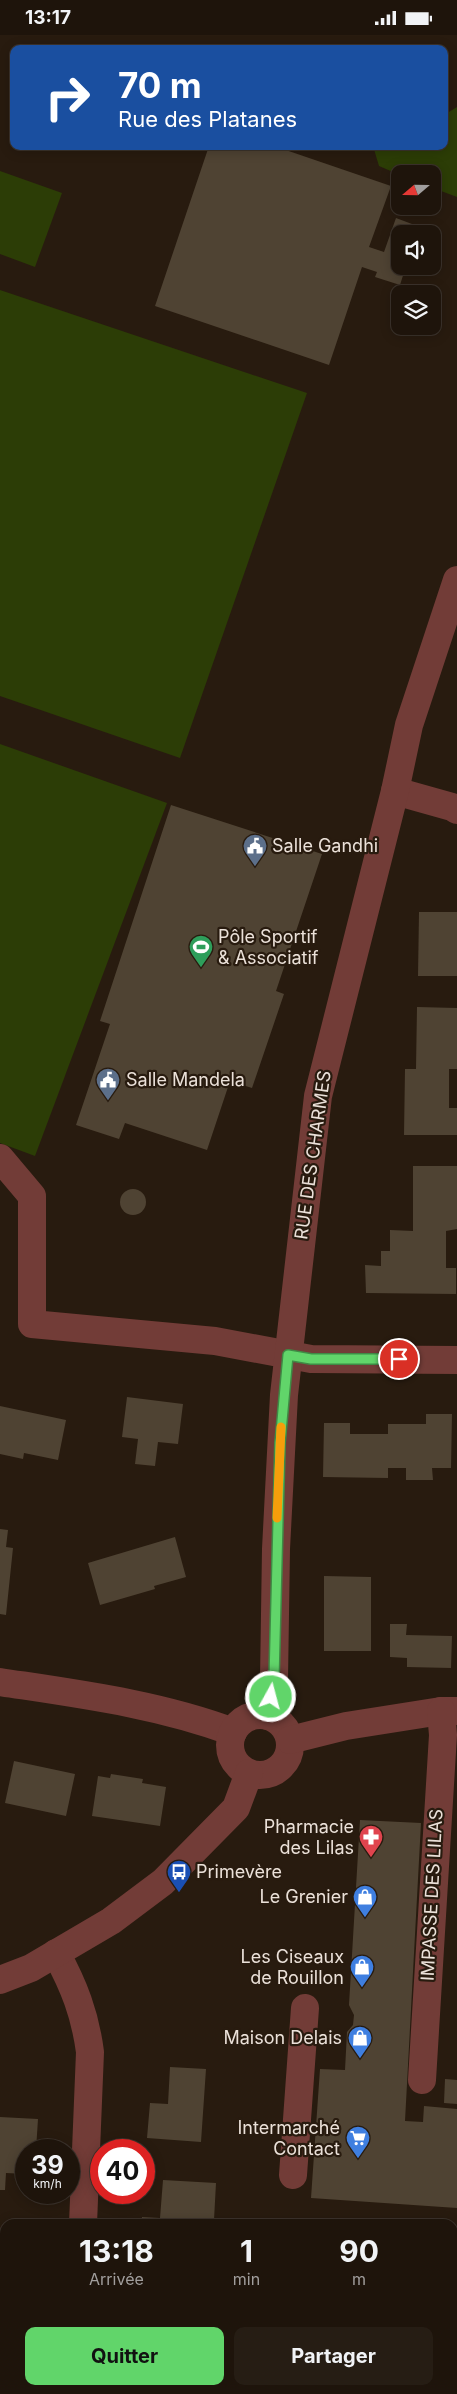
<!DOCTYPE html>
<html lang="fr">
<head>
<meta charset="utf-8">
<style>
	:root { --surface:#1e140b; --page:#261d14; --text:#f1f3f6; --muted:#a19e9d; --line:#3c332c; --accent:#61d56a }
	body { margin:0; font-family:Inter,sans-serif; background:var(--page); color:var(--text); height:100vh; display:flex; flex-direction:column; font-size:19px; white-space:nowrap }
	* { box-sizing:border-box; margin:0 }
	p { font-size:16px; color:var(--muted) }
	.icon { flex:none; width:28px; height:28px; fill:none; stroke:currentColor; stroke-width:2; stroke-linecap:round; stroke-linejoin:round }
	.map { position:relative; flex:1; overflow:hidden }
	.side { position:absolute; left:0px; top:2184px; width:458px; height:176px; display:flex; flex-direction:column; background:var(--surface); border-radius:15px 15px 0 0; box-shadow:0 2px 12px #0003,0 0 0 1px var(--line) }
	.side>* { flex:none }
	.guide { position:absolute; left:10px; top:10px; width:438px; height:105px; border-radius:10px; box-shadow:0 2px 12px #0003,0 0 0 1px var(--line); background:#1a4fa0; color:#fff; overflow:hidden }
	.needle { width:32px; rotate:250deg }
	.buttons { position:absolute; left:391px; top:130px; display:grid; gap:10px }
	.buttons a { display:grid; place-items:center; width:50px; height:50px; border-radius:10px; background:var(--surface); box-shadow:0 2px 12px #0003,0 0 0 1px var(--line); font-size:25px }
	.speed { position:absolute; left:15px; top:2104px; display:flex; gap:10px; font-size:25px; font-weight:700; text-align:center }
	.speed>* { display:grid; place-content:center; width:65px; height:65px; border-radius:50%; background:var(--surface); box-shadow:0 2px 12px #0003,0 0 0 1px var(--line); line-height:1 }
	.speed small { font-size:12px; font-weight:400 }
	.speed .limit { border:8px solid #d22; background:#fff; color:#111 }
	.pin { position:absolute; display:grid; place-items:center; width:42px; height:42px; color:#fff; margin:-21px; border:2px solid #fff; border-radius:50%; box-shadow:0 1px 5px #0007 }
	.me { position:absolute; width:55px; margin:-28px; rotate:7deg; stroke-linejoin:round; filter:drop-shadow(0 0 4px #0008) }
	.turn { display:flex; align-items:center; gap:18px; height:105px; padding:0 25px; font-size:22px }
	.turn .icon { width:65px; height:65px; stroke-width:2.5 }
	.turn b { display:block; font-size:35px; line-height:42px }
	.eta { display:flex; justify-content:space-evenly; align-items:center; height:85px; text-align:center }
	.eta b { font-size:30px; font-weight:700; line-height:35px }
	.button { display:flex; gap:10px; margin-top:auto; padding:10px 25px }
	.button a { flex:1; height:58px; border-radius:10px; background:var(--accent); color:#111; font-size:20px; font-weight:700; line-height:58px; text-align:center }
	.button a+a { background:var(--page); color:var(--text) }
	.status { display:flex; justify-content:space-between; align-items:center; height:35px; padding:0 25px; background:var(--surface); direction:ltr }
	.status svg { height:14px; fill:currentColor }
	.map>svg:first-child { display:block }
	.green { fill:#2c3d06 }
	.building { fill:#4f4333 }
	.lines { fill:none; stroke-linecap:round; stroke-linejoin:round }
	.minor { stroke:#723c37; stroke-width:28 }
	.route-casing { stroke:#3f8a45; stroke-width:12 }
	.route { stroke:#61d56a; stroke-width:9 }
	.slow { stroke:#f59e0b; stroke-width:9 }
	.labels { text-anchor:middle; stroke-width:4.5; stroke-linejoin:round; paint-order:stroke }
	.poi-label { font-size:18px; fill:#ebe1d9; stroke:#281b0f; text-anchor:end }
	.street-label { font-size:18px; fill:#ebe1d9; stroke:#281b0f }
</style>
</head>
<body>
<div class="status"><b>13:17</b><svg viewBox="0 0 49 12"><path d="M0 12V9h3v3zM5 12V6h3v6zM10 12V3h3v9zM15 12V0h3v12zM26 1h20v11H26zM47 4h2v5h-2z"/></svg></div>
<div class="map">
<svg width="457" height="2359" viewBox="0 0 457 2359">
	<rect width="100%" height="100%" fill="#281b0f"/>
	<g class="green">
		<path d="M457,72V162L433,153L432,139L400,140L379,131L373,111H444V80Z"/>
		<path d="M0,136L62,158L35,232L0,219Z"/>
		<path d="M0,255L307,358L180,723L0,661Z"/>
		<path d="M0,709L167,768L35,1121L0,1108Z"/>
	</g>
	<g class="building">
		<path d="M209,111H274L391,151L369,212L384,217L396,183L420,192L417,199H400V231H406L400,250L375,242L377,237L362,232L329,330L155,271Z"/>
		<path d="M171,770L322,819L276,956L284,959L252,1053L230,1046L207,1115L125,1088L119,1104L76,1090L110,989L100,986Z"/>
		<path d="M419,877H457V941H418Z"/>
		<path d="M417,972L457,973V1034H449V1073H457V1100H404L405,1034H416Z"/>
		<path d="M413,1131H457V1194L446,1196V1233H456V1259L366,1258L365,1230L381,1231V1216H390V1195L413,1196Z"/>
		<circle cx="133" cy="1167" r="13"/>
		<path d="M127,1362L183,1369L178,1409L158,1407L155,1431L135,1429L138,1404L122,1402Z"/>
		<path d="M0,1371L66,1385L58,1425L24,1418L23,1424L0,1419Z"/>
		<path d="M426,1379H452L451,1433H432L433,1445H406V1433H388V1443L323,1442L324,1388H350V1399H388V1389H426Z"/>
		<path d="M0,1494L8,1495L6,1512L13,1513L6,1580L0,1579Z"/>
		<path d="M175,1502L186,1542L154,1551L155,1554L100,1570L88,1528Z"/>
		<path d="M324,1541L371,1542V1616H324Z"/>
		<path d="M390,1589H407L406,1600L452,1601L451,1633L407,1632V1623L390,1622Z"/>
		<path d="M14,1726L75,1739L66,1781L5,1768Z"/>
		<path d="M111,1739L143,1744L142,1748L166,1752L160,1791L92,1781L98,1741L110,1743Z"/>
		<path d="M360,1785L421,1788L405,2086L423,2087L424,2071L457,2074V2173L311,2163L320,2034L345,2035L347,1997L353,1990L354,1980L349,1970Z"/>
		<path d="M170,2032L206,2034L201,2107L147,2103L150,2068L168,2069Z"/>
		<path d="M445,2044L457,2045V2069L444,2068Z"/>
		<path d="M0,2082L38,2084L36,2115H26V2139L6,2138L5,2155H0Z"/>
		<path d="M163,2145L216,2148L214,2185L195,2184V2189H142V2182L160,2183Z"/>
		<path d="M0,2253L3,2254L1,2265H0Z"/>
		<path d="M0,2271L5,2272V2327L0,2326Z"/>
		<rect x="149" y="2355" width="53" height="4"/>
		<rect x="233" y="2355" width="32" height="4"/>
		<path d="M292,2355H314L313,2359H292Z"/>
	</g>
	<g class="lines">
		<g class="minor">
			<path d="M395,756L452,772L457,775"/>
			<path d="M0,1123L32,1161V1289L215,1306L311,1324L457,1325"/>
			<path d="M0,1647C79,1659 158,1669 233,1697"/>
			<circle cx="260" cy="1710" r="30"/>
			<path d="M268,1681L274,1644L276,1514L284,1360L318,1061L395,756L409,690L457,545"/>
			<path d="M290,1705L346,1691L441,1676H457"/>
			<path d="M56,1918C74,1951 85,1979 90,2017L83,2189"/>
			<path d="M0,1945L31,1933L111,1886L163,1847L236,1773L249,1738"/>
			<path d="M422,2045L443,1700L441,1676"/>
			<path d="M293,2140L305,1973"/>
			<path d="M0,2209H5"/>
			<path d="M76,2359V2355"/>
		</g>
	</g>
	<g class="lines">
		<defs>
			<path id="route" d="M271,1662L274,1644L280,1408L288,1320L311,1324H399"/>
		</defs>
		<use href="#route" class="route-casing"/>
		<use href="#route" class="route"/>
		<path class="slow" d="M277,1483L281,1392"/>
	</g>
	<defs>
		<symbol id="civic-pin" viewBox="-11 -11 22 30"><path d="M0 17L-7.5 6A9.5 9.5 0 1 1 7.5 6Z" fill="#5c6f8a" stroke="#281b0f"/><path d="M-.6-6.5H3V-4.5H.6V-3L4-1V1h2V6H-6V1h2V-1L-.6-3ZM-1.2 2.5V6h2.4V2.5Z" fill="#fff"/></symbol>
		<symbol id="stadium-pin" viewBox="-11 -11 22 30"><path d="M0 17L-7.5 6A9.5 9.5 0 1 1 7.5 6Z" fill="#2e9e5b" stroke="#281b0f"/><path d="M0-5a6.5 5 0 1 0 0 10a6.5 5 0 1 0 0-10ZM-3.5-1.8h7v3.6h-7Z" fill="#fff"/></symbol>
		<symbol id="pharmacy-pin" viewBox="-11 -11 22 30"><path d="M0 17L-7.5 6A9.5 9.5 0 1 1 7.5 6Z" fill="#e0444e" stroke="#281b0f"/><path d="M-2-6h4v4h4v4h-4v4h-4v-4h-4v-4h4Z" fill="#fff"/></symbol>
		<symbol id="bus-pin" viewBox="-11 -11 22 30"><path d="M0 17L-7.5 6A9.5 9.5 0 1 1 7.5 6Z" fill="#1a4fb4" stroke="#281b0f"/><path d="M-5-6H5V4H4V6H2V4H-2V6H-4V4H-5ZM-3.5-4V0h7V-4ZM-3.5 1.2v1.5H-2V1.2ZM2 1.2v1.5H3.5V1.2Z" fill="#fff"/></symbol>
		<symbol id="shop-pin" viewBox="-11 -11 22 30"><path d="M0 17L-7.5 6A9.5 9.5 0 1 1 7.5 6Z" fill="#3f7fe0" stroke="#281b0f"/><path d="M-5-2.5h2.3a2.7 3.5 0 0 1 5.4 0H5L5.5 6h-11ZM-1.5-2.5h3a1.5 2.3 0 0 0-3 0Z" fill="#fff"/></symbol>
		<symbol id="supermarket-pin" viewBox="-11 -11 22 30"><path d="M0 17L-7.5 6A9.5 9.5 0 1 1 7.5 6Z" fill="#3f7fe0" stroke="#281b0f"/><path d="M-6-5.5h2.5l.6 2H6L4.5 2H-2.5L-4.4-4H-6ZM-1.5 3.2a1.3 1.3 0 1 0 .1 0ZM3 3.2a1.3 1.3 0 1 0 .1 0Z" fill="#fff"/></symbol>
	</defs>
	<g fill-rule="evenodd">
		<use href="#civic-pin" x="241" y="797" width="28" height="38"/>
		<use href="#stadium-pin" x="187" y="898" width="28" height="38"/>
		<use href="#civic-pin" x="94" y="1031" width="28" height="38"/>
		<use href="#pharmacy-pin" x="357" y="1788" width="28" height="38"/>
		<use href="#bus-pin" x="165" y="1823" width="28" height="38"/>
		<use href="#shop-pin" x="351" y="1848" width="28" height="38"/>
		<use href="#shop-pin" x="348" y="1918" width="28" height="38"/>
		<use href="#shop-pin" x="346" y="1989" width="28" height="38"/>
		<use href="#supermarket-pin" x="344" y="2089" width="28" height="38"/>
	</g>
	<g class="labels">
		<g class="poi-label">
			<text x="272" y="817" text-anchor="start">Salle Gandhi</text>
			<text x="218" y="908" text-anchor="start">Pôle Sportif<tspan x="218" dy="21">&amp; Associatif</tspan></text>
			<text x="126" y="1051" text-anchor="start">Salle Mandela</text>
			<text x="354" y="1798">Pharmacie<tspan x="354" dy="21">des Lilas</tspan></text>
			<text x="196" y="1843" text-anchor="start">Primevère</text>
			<text x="348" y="1868">Le Grenier</text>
			<text x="344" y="1928">Les Ciseaux<tspan x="344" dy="21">de Rouillon</tspan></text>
			<text x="342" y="2009">Maison Delais</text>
			<text x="340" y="2099">Intermarché<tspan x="340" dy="21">Contact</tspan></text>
		</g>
		<g class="street-label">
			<text transform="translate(313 1120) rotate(-82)" y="6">RUE DES CHARMES</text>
			<text transform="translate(432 1860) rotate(-87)" y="6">IMPASSE DES LILAS</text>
		</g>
	</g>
</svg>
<div class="buttons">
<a><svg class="needle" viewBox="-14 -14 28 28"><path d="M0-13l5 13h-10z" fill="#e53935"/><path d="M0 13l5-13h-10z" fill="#a19e9d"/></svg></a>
<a><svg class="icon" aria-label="sound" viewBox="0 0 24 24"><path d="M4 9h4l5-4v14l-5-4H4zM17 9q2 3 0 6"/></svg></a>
<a><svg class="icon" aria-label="layers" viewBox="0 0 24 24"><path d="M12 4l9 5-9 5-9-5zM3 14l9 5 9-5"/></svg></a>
</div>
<div class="speed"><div>39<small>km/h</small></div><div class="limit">40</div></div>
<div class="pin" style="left:399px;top:1324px;background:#d93025"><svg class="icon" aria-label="arrive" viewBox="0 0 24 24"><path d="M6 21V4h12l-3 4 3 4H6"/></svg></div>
<svg class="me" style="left:271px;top:1662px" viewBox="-20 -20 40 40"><circle r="17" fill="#61d56a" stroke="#fff" stroke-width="3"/><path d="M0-11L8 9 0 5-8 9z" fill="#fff"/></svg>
<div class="guide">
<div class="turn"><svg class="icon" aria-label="right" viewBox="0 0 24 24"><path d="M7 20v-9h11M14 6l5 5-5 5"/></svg><div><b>70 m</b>Rue des Platanes</div></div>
</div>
<section class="side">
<div class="eta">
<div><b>13:18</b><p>Arrivée</p></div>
<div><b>1</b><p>min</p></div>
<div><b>90</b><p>m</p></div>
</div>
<div class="button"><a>Quitter</a><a>Partager</a></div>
</section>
</div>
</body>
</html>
